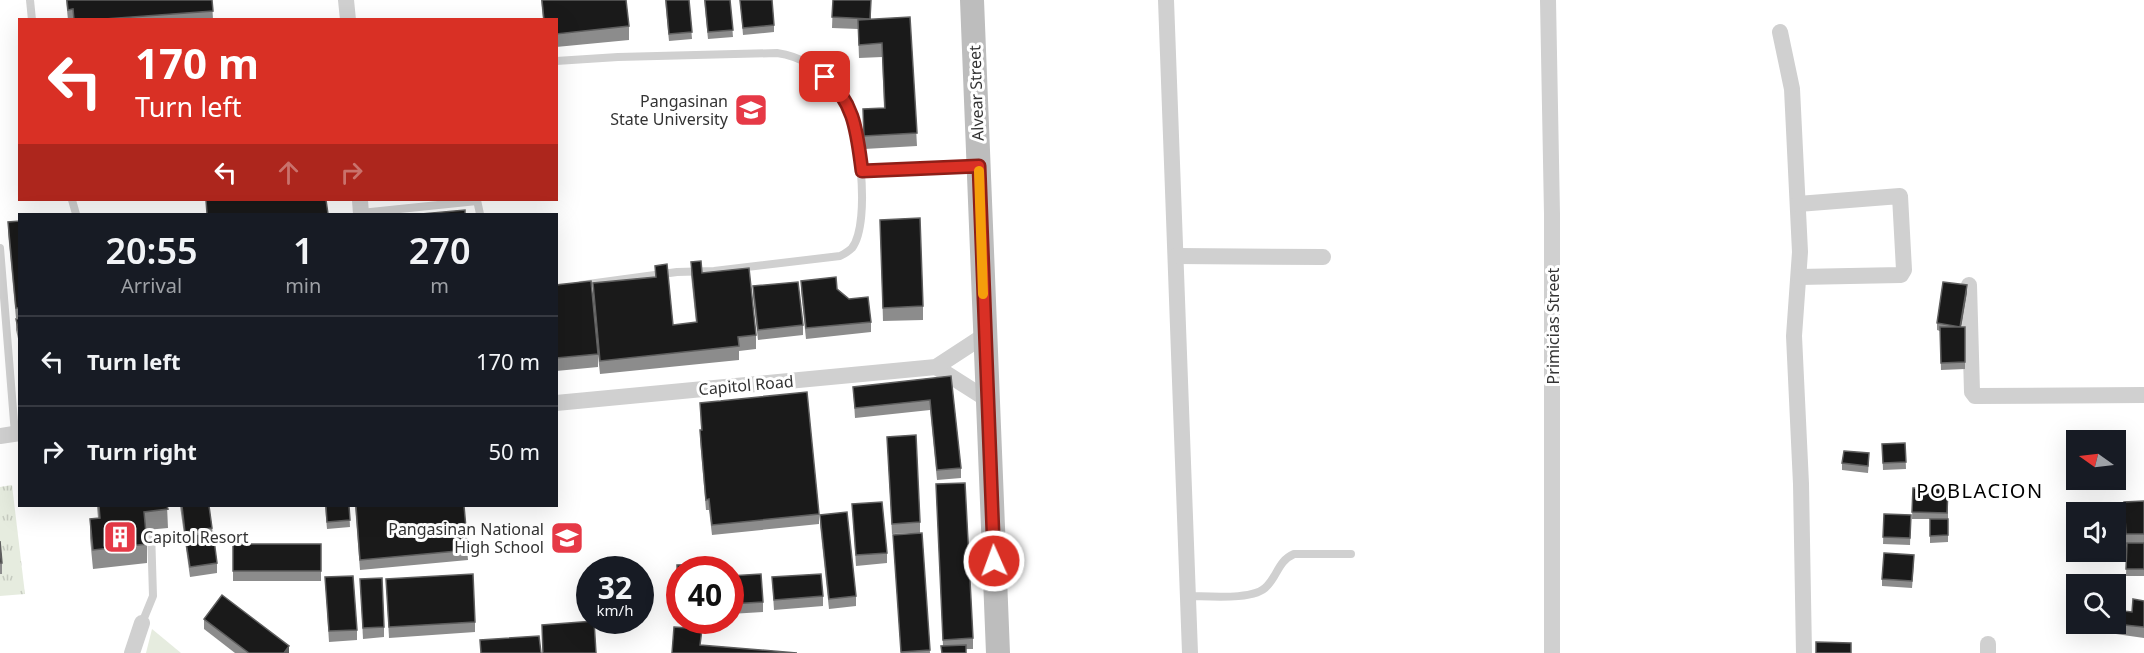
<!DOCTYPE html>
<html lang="en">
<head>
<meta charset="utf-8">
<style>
	:root { --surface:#171b24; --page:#20242c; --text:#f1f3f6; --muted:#9ea1a6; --line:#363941 }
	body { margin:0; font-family:"Noto Sans",sans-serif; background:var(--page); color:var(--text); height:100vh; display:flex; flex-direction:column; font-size:22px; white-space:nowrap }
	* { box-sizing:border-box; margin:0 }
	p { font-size:20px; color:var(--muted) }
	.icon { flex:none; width:33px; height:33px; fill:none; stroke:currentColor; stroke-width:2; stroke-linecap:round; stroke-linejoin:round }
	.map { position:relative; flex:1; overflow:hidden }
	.side { position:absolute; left:18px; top:213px; width:540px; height:294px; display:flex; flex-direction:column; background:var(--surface); border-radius:0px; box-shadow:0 6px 24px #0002 }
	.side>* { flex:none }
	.banner { position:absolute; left:18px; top:18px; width:540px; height:183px; border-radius:0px; box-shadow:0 6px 24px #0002; background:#d93025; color:#fff; overflow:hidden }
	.needle { width:39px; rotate:284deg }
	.fabs { position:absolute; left:2066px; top:430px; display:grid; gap:12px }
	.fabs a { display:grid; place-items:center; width:60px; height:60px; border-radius:0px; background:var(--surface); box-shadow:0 6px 24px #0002; font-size:30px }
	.speed { position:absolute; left:576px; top:556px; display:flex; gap:12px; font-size:30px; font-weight:700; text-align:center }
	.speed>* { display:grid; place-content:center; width:78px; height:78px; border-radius:50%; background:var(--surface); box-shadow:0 6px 24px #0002; line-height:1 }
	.speed small { font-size:15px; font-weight:400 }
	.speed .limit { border:9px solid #d22; background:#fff; color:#111 }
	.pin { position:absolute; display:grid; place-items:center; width:51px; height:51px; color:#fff; margin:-26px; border-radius:12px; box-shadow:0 3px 9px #0006 }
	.me { position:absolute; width:66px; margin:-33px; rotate:358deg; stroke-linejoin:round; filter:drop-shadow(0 0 4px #0008) }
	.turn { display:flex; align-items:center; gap:21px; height:126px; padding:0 18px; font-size:27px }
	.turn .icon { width:78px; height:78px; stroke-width:2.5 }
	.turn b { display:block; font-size:42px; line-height:51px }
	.lanes { display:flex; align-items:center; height:57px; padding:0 18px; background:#0003; justify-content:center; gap:30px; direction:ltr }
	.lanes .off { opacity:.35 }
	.eta { display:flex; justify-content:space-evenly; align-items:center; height:102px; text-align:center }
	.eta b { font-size:36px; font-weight:600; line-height:42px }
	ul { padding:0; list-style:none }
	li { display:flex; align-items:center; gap:18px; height:90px; padding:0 18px; border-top:2px solid var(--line) }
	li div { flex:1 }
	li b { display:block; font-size:22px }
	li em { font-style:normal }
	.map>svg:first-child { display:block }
	.grass { fill:url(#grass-tufts) }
	.pitch { fill:#e6ecdf }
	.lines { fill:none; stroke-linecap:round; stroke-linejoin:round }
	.lane { stroke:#d0d0d0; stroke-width:8 }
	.street { stroke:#d0d0d0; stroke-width:16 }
	.secondary { stroke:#bdbdbd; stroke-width:24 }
	.wall { fill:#8c8c8c }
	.shaded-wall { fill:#5f5f5f }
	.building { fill:#1a1a1a; stroke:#5f5f5f; stroke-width:1.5 }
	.route-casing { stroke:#8d1f18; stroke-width:15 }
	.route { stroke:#d93025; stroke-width:10 }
	.slow { stroke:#f59e0b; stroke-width:10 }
	.labels { text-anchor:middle; stroke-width:6; stroke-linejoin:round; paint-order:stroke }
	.street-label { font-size:16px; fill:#333; stroke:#fff }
	.poi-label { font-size:16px; fill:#333; stroke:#fff; text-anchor:end }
	.quarter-label { font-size:20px; letter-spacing:1.5px; fill:#000; stroke:#fff }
</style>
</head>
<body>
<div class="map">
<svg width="2144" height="653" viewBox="0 0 2144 653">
	<defs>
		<pattern id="grass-tufts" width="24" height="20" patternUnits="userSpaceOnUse" patternTransform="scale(1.5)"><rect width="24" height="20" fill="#e6ecdf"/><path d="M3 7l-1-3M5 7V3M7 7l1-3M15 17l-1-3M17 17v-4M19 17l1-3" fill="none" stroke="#c6cbc0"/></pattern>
	</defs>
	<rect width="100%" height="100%" fill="#fff"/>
	<path class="grass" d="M12,485L25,594L0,596V487Z"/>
	<path class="pitch" d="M152,629L181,653H146Z"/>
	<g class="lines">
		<g class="lane">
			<path d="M30,0L32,20"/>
			<path d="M556,61L618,57L777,53C800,56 826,71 840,90C859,116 872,222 852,248C849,251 844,254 840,256L714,271L677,272L581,285"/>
			<path d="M862,171L975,166"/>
			<path d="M72,200L76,214"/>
			<path d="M477,200L480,214"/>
			<path d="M361,213L477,201"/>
			<path d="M0,248L15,434"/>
			<path d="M1188,596C1207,596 1255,601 1267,586C1278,575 1278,561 1294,554H1351"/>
			<path d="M142,623L153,596L151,530"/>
		</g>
		<g class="street">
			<path d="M346,0L348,20"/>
			<path d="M1166,0L1190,653"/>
			<path d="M1548,0L1552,214V653"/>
			<path d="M1780,32L1792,89L1800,252L1794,336L1801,484L1804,653"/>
			<path d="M360,200L361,214"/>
			<path d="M1798,204L1900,196L1904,270L1901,275L1799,277"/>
			<path d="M1177,256L1323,257"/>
			<path d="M1969,285L1972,392L1975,396L2144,395"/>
			<path d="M936,367L988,400"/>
			<path d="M556,403L936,367L985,335"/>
			<path d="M0,436L20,433"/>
			<path d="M1988,644V653"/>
			<path d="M132,653L142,623"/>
		</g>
		<path class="secondary" d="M972,0L998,653"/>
	</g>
	<g class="wall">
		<path d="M66,0H212L213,20H68Z"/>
		<path d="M541,0H626L629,26V40L556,47V20H543Z"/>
		<path d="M665,0H689L692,39L669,41Z"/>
		<path d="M704,0H730L733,37L708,39Z"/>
		<path d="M740,0L774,25V32L743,35Z"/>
		<path d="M833,0H871V20L910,17L917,146L864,149L863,109L884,108L882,57L859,58L858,29L832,28Z"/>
		<path d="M880,220L923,306V320L883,321Z"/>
		<path d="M20,221V318H16L8,233V222Z"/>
		<path d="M691,262L702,273L756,335V349L739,351V360L600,374L598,355V367L556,371V285L593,296V283L655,277V266L673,325L696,323L691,275Z"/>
		<path d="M801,281L837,289L871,322V332L806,339L801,291Z"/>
		<path d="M753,286L803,325V335L758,340L753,297Z"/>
		<path d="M1967,292L1961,327H1965V369L1941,370L1940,331L1937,330V323Z"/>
		<path d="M16,319H20V347L16,330Z"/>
		<path d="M951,376L961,468V478L937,480L930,410L855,418L853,387Z"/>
		<path d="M700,403L819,514V524L712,535L709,510H706L700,440V430H701Z"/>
		<path d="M887,437L920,522V533L892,534Z"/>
		<path d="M1905,443L1906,469L1883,470L1882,444Z"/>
		<path d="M1869,460L1868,473L1842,470V463Z"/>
		<path d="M936,484L973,638V649H966L943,646Z"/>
		<path d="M1913,488L1948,489V542L1930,543V519H1912Z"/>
		<path d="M2144,501V576H2126L2127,544L2126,545L2124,502Z"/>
		<path d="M852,504L887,553V563L856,566Z"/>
		<path d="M97,506H167L168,528L146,530L147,544V563L93,569L90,538V519L98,518Z"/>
		<path d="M180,506H209L217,563V573L190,577Z"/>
		<path d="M325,506H349L350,527L327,529Z"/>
		<path d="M355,506H464L468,560L360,570Z"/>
		<path d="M1884,514L1911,515L1910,545L1883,544Z"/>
		<path d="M820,515L856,596V606L829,609L820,525Z"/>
		<path d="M922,533L930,653H901L893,535Z"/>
		<path d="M0,541L2,563V574H0Z"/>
		<rect x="233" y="544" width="88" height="37"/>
		<path d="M1914,562L1912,588L1882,586V579Z"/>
		<path d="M677,565L680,570V618H678Z"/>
		<path d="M730,576L763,602V612L730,614Z"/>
		<path d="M325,577L357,630V640L329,642Z"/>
		<path d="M772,577L823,596V606L774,610Z"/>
		<path d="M360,579L384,627V637L363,639Z"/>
		<path d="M386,579L475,622V632L389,638Z"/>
		<path d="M2144,601V638L2109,633V624H2115L2132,612Z"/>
		<path d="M204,619L289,653H235L204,629Z"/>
	</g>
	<g class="shaded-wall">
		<path d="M1967,285V292L1960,334V327Z"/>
		<path d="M289,646V653H284Z"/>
	</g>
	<g class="building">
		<path d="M67,0H212L213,11L91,20H74L73,9L68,10Z"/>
		<path d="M542,0H626L629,26L556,34V20H544Z"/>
		<path d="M666,0H689L692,32L669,34Z"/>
		<path d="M705,0H730L733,30L708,32Z"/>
		<path d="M740,0H772L774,25L743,28Z"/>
		<path d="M833,0H871L870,19L832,17Z"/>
		<path d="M910,17L917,133L864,136L863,109L885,108L882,43L859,45L858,20Z"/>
		<path d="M206,200H326L328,214H207Z"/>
		<path d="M465,210V214H421Z"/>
		<path d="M920,218L923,306L883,308L880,220Z"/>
		<path d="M20,221V308H16L8,222Z"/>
		<path d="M701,261L702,273L749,268L756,335L738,337L739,346L600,361L593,283L656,277L655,266L667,264L673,325L697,322L691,262Z"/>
		<path d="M836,277L837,289L849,299L868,297L871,322L806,328L801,281Z"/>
		<path d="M591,281L598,354L556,358V285Z"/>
		<path d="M798,282L803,325L758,330L753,286Z"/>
		<path d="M1943,282L1967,285L1960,327L1937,323Z"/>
		<path d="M16,319H20V337Z"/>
		<path d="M1940,327H1965V362L1941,363Z"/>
		<path d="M951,376L961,468L937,470L930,400L855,408L853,387Z"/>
		<path d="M807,392L819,514L712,525L709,499L706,500L700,430H702L700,403Z"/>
		<path d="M916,435L920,522L892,524L887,437Z"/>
		<path d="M1905,443L1906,462L1883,463L1882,444Z"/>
		<path d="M1844,451L1869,453L1868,466L1842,463Z"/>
		<path d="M965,483L973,638L943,640L936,484Z"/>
		<path d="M1913,488L1948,489L1947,513L1912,512Z"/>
		<path d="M2144,501V534H2126L2124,502Z"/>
		<path d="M882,502L887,553L856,555L852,504Z"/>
		<path d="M99,506H167L168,509L144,512L147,544L93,550L90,519L100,518Z"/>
		<path d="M182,506H209L212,528L185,532Z"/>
		<path d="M326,506H349L350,520L327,522Z"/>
		<path d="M356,506H464L468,550L360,560Z"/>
		<path d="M847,512L856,596L829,599L820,515Z"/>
		<path d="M1884,514L1911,515L1910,538L1883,537Z"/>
		<path d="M1930,519H1948V535L1930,536Z"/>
		<path d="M213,532L217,563L190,567L185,536Z"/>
		<path d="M922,533L930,650L901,652L893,535Z"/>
		<path d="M0,541L2,563H0Z"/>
		<path d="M2127,543H2144V569H2126Z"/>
		<rect x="233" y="544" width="88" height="27"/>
		<path d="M1884,553L1914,555L1912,581L1882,579Z"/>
		<path d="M712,564V570H680V608H678L677,565Z"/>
		<path d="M473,574L475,622L389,627L386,579Z"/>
		<path d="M761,574L763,602L730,604V576Z"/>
		<path d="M821,574L823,596L774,600L772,577Z"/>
		<path d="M353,576L357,630L329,631L325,577Z"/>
		<path d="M382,578L384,627L363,628L360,579Z"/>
		<path d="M222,595L289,646L284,653H249L204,619Z"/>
		<path d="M2133,599L2144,601V627L2115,624V610L2132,612Z"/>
		<path d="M594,621L596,653H543L542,625Z"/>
		<path d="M674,627L702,629L700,645L797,653H672Z"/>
		<path d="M539,636L541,653H481L480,640Z"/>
		<path d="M1816,642L1851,643V653H1816Z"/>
		<path d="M966,645V653H942L941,646Z"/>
	</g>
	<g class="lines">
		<defs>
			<path id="route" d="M825,77C855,102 857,134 862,171L979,166L994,561"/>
		</defs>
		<use href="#route" class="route-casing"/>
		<use href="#route" class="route"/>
		<path class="slow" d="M979,171L983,294"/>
	</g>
	<defs>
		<symbol id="university-square" viewBox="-11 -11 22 22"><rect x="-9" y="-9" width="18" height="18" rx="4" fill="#e63946" stroke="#fff"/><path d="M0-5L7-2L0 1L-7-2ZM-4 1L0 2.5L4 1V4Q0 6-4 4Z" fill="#fff"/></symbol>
		<symbol id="building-square" viewBox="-11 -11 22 22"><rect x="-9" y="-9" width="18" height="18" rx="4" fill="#e63946" stroke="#fff"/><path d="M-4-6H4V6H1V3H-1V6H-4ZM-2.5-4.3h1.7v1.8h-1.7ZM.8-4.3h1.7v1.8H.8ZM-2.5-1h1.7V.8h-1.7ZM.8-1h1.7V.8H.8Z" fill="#fff"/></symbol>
		<symbol id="school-square" viewBox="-11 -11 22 22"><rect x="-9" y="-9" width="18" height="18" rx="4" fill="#e63946" stroke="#fff"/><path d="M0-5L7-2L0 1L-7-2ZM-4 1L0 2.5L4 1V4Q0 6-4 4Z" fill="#fff"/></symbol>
	</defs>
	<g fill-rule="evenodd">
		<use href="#university-square" x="732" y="91" width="38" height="38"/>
		<use href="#building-square" x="101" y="518" width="38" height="38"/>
		<use href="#school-square" x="548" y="519" width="38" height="38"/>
	</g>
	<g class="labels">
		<g class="street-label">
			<text transform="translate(976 93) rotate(-92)" y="6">Alvear Street</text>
			<text transform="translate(1553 326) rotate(-90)" y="6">Primicias Street</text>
			<text transform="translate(746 385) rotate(-5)" y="6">Capitol Road</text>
		</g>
		<g class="poi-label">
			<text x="728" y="107">Pangasinan<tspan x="728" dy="18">State University</tspan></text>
			<text x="544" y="535">Pangasinan National<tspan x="544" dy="18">High School</tspan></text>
			<text x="143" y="543" text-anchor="start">Capitol Resort</text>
		</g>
		<g class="quarter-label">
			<text x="1980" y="498">POBLACION</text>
		</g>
	</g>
</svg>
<div class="fabs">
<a><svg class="needle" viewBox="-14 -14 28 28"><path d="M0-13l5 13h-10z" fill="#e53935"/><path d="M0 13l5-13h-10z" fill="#9ea1a6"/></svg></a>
<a><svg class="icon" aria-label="sound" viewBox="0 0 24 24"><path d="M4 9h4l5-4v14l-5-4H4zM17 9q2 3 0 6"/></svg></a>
<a><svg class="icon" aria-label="search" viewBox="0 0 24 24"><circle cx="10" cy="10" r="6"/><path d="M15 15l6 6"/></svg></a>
</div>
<div class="speed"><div>32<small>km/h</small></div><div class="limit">40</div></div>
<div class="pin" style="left:825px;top:77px;background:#d93025"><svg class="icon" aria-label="arrive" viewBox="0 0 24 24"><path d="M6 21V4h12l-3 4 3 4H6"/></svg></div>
<svg class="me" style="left:994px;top:561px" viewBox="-20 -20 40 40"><circle r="17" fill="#d93025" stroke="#fff" stroke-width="3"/><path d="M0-11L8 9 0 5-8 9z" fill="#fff"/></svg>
<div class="banner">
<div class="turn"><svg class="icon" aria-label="left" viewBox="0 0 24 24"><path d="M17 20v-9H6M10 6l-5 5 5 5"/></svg><div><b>170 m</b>Turn left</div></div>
<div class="lanes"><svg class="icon" aria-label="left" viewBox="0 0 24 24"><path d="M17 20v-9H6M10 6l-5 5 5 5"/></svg><svg class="icon off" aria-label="ahead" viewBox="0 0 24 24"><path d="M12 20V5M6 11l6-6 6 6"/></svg><svg class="icon off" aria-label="right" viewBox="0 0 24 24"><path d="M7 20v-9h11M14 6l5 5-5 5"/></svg></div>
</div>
<section class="side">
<div class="eta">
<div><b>20:55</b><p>Arrival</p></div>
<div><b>1</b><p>min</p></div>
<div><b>270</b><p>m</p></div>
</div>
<ul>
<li><svg class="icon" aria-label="left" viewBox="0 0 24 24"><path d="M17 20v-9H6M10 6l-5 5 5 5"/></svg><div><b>Turn left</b></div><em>170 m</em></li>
<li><svg class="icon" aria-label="right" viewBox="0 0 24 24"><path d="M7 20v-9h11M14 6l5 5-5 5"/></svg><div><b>Turn right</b></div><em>50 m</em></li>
</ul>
</section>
</div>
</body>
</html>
